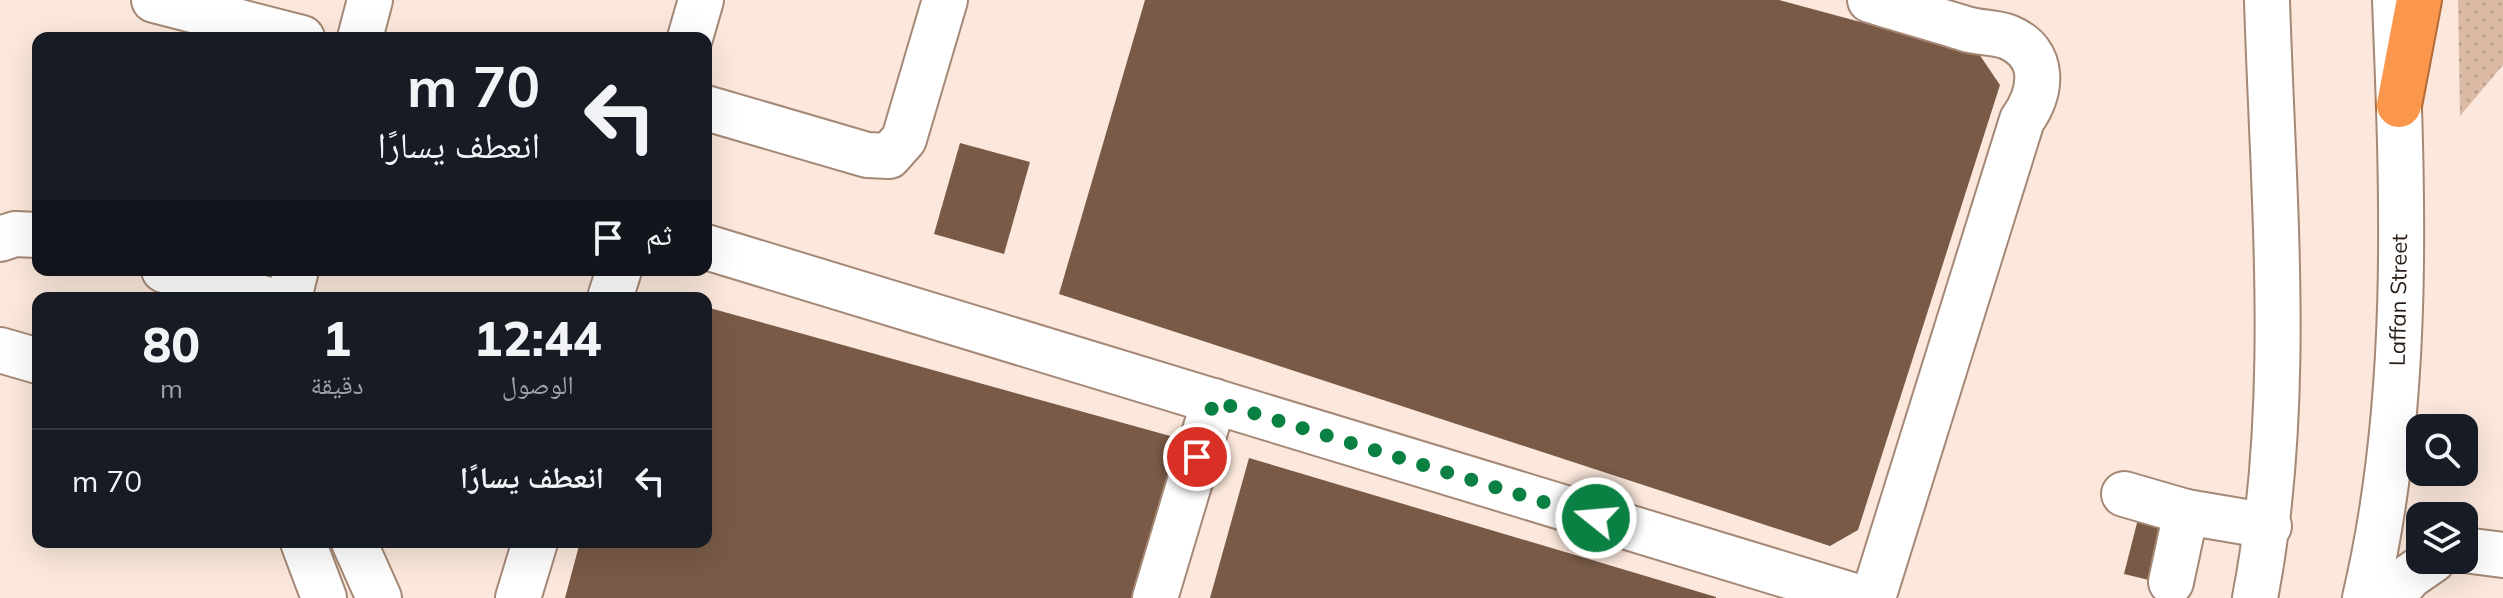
<!DOCTYPE html>
<html lang="ar">
<head>
<meta charset="utf-8">
<style>
	:root { --surface:#171b24; --page:#20242c; --text:#f1f3f6; --muted:#9ea1a6; --line:#363941 }
	body { margin:0; font-family:Mulish,"Noto Naskh Arabic",sans-serif; background:var(--page); color:var(--text); direction:rtl; height:100vh; display:flex; flex-direction:column; font-size:30px; white-space:nowrap }
	* { box-sizing:border-box; margin:0 }
	p { font-size:26px; color:var(--muted) }
	.icon { flex:none; width:44px; height:44px; fill:none; stroke:currentColor; stroke-width:2; stroke-linecap:round; stroke-linejoin:round }
	.map { position:relative; flex:1; overflow:hidden; direction:ltr }
	.panel { position:absolute; left:32px; top:292px; width:680px; height:256px; display:flex; flex-direction:column; background:var(--surface); border-radius:16px; box-shadow:0 8px 32px #0002; direction:rtl }
	.panel>* { flex:none }
	.hud { position:absolute; left:32px; top:32px; width:680px; height:244px; border-radius:16px; box-shadow:0 8px 32px #0002; direction:rtl; background:#171b24; color:var(--text); overflow:hidden }
	.tools { position:absolute; left:2406px; top:414px; display:grid; gap:16px }
	.tools a { display:grid; place-items:center; width:72px; height:72px; border-radius:16px; background:var(--surface); box-shadow:0 8px 32px #0002; font-size:40px }
	.pin { position:absolute; display:grid; place-items:center; width:68px; height:68px; color:#fff; margin:-34px; border:4px solid #fff; border-radius:50%; box-shadow:0 2px 8px #0007 }
	.me { position:absolute; width:88px; margin:-44px; rotate:287deg; stroke-linejoin:round; filter:drop-shadow(0 0 6px #0008) }
	.turn { display:flex; align-items:center; gap:28px; height:168px; padding:0 40px; font-size:36px }
	.turn .icon { width:104px; height:104px; stroke-width:2.5 }
	.turn b { display:block; font-size:56px; line-height:68px }
	.then { display:flex; align-items:center; height:76px; padding:0 40px; background:#0003; gap:16px; font-size:30px }
	.eta { display:flex; justify-content:space-evenly; align-items:center; height:136px; text-align:center }
	.eta b { font-size:48px; font-weight:800; line-height:56px }
	ul { padding:0; list-style:none }
	li { display:flex; align-items:center; gap:24px; height:104px; padding:0 40px; border-top:2px solid var(--line) }
	li div { flex:1 }
	li b { display:block; font-size:30px }
	li em { font-style:normal }
	.map>svg:first-child { display:block }
	.garden { fill:url(#garden-dots) }
	.building { fill:#785a46 }
	.lines { fill:none; stroke-linecap:round; stroke-linejoin:round }
	.minor-casing { stroke:#a58875; stroke-width:48 }
	.highway-casing { stroke:#b16c39; stroke-width:48 }
	.minor { stroke:#fff; stroke-width:44 }
	.highway { stroke:#fb974c; stroke-width:44 }
	.route { stroke:#0b8043; stroke-width:14; stroke-dasharray:0 25.2 }
	.labels { text-anchor:middle; stroke-width:8; stroke-linejoin:round; paint-order:stroke }
	.street-label { font-size:22px; fill:#281c15; stroke:#fff }
</style>
</head>
<body>
<div class="map">
<svg width="2503" height="598" viewBox="0 0 2503 598">
	<defs>
		<pattern id="garden-dots" width="8" height="8" patternUnits="userSpaceOnUse" patternTransform="scale(2)"><rect width="8" height="8" fill="#dbbba6"/><path d="M2 2h.1M6 6h.1" fill="none" stroke="#bca08e" stroke-width="1.8" stroke-linecap="round"/></pattern>
	</defs>
	<rect width="100%" height="100%" fill="#fbe7db"/>
	<path class="garden" d="M2458,0H2503V65L2460,116Z"/>
	<g class="building">
		<path d="M1145,0H1779L1979,54L2000,85L1858,530L1830,546L1059,294Z"/>
		<path d="M960,143L1030,162L1004,254L934,234Z"/>
		<path d="M706,307L1181,439L1132,598H565L580,542H706Z"/>
		<path d="M1249,458L1716,597V598H1210Z"/>
		<path d="M2138,519L2171,527L2157,582L2124,574Z"/>
	</g>
	<g class="lines">
		<defs>
			<g id="minor">
				<path d="M154,0L302,38"/>
				<path d="M1870,0C1902,10 1934,19 1966,29C1979,33 1995,32 2008,37C2047,53 2042,92 2022,120L1873,598"/>
				<path d="M360,38L370,0"/>
				<path d="M690,38L701,0"/>
				<path d="M706,108L867,155L889,156L904,139L945,0"/>
				<path d="M0,239L15,234L38,235"/>
				<path d="M706,247L1861,598"/>
				<path d="M164,270L262,298"/>
				<path d="M289,298L296,270"/>
				<path d="M610,298L619,270"/>
				<path d="M0,350L38,361"/>
				<path d="M2124,494L2186,512L2269,526"/>
				<path d="M303,542L324,598"/>
				<path d="M354,542L379,598"/>
				<path d="M2464,550L2503,555"/>
				<path d="M2171,582L2186,512"/>
				<path d="M518,598L535,542"/>
				<path d="M1155,598L1214,401"/>
				<path d="M2255,598C2293,401 2273,199 2267,0"/>
				<path d="M2365,598C2411,403 2403,199 2395,0"/>
				<path d="M2390,598L2410,576L2433,560"/>
			</g>
			<path id="highway" d="M2399,105L2419,0"/>
		</defs>
		<use href="#minor" class="minor-casing"/>
		<use href="#highway" class="highway-casing"/>
		<use href="#minor" class="minor"/>
		<use href="#highway" class="highway"/>
	</g>
	<g class="lines">
		<path class="route" d="M1197,457L1214,401L1596,518"/>
	</g>
	<g class="labels">
		<g class="street-label">
			<text transform="translate(2398 300) rotate(-89)" y="8">Laffan Street</text>
		</g>
	</g>
</svg>
<div class="tools">
<a><svg class="icon" aria-label="search" viewBox="0 0 24 24"><circle cx="10" cy="10" r="6"/><path d="M15 15l6 6"/></svg></a>
<a><svg class="icon" aria-label="layers" viewBox="0 0 24 24"><path d="M12 4l9 5-9 5-9-5zM3 14l9 5 9-5"/></svg></a>
</div>
<div class="pin" style="left:1197px;top:457px;background:#d93025"><svg class="icon" aria-label="arrive" viewBox="0 0 24 24"><path d="M6 21V4h12l-3 4 3 4H6"/></svg></div>
<svg class="me" style="left:1596px;top:518px" viewBox="-20 -20 40 40"><circle r="17" fill="#0b8043" stroke="#fff" stroke-width="3"/><path d="M0-11L8 9 0 5-8 9z" fill="#fff"/></svg>
<div class="hud">
<div class="turn"><svg class="icon" aria-label="left" viewBox="0 0 24 24"><path d="M17 20v-9H6M10 6l-5 5 5 5"/></svg><div><b>70 m</b>انعطف يسارًا</div></div>
<div class="then">ثم<svg class="icon" aria-label="arrive" viewBox="0 0 24 24"><path d="M6 21V4h12l-3 4 3 4H6"/></svg></div>
</div>
<section class="panel">
<div class="eta">
<div><b>12:44</b><p>الوصول</p></div>
<div><b>1</b><p>دقيقة</p></div>
<div><b>80</b><p>m</p></div>
</div>
<ul>
<li><svg class="icon" aria-label="left" viewBox="0 0 24 24"><path d="M17 20v-9H6M10 6l-5 5 5 5"/></svg><div><b>انعطف يسارًا</b></div><em>70 m</em></li>
</ul>
</section>
</div>
</body>
</html>
